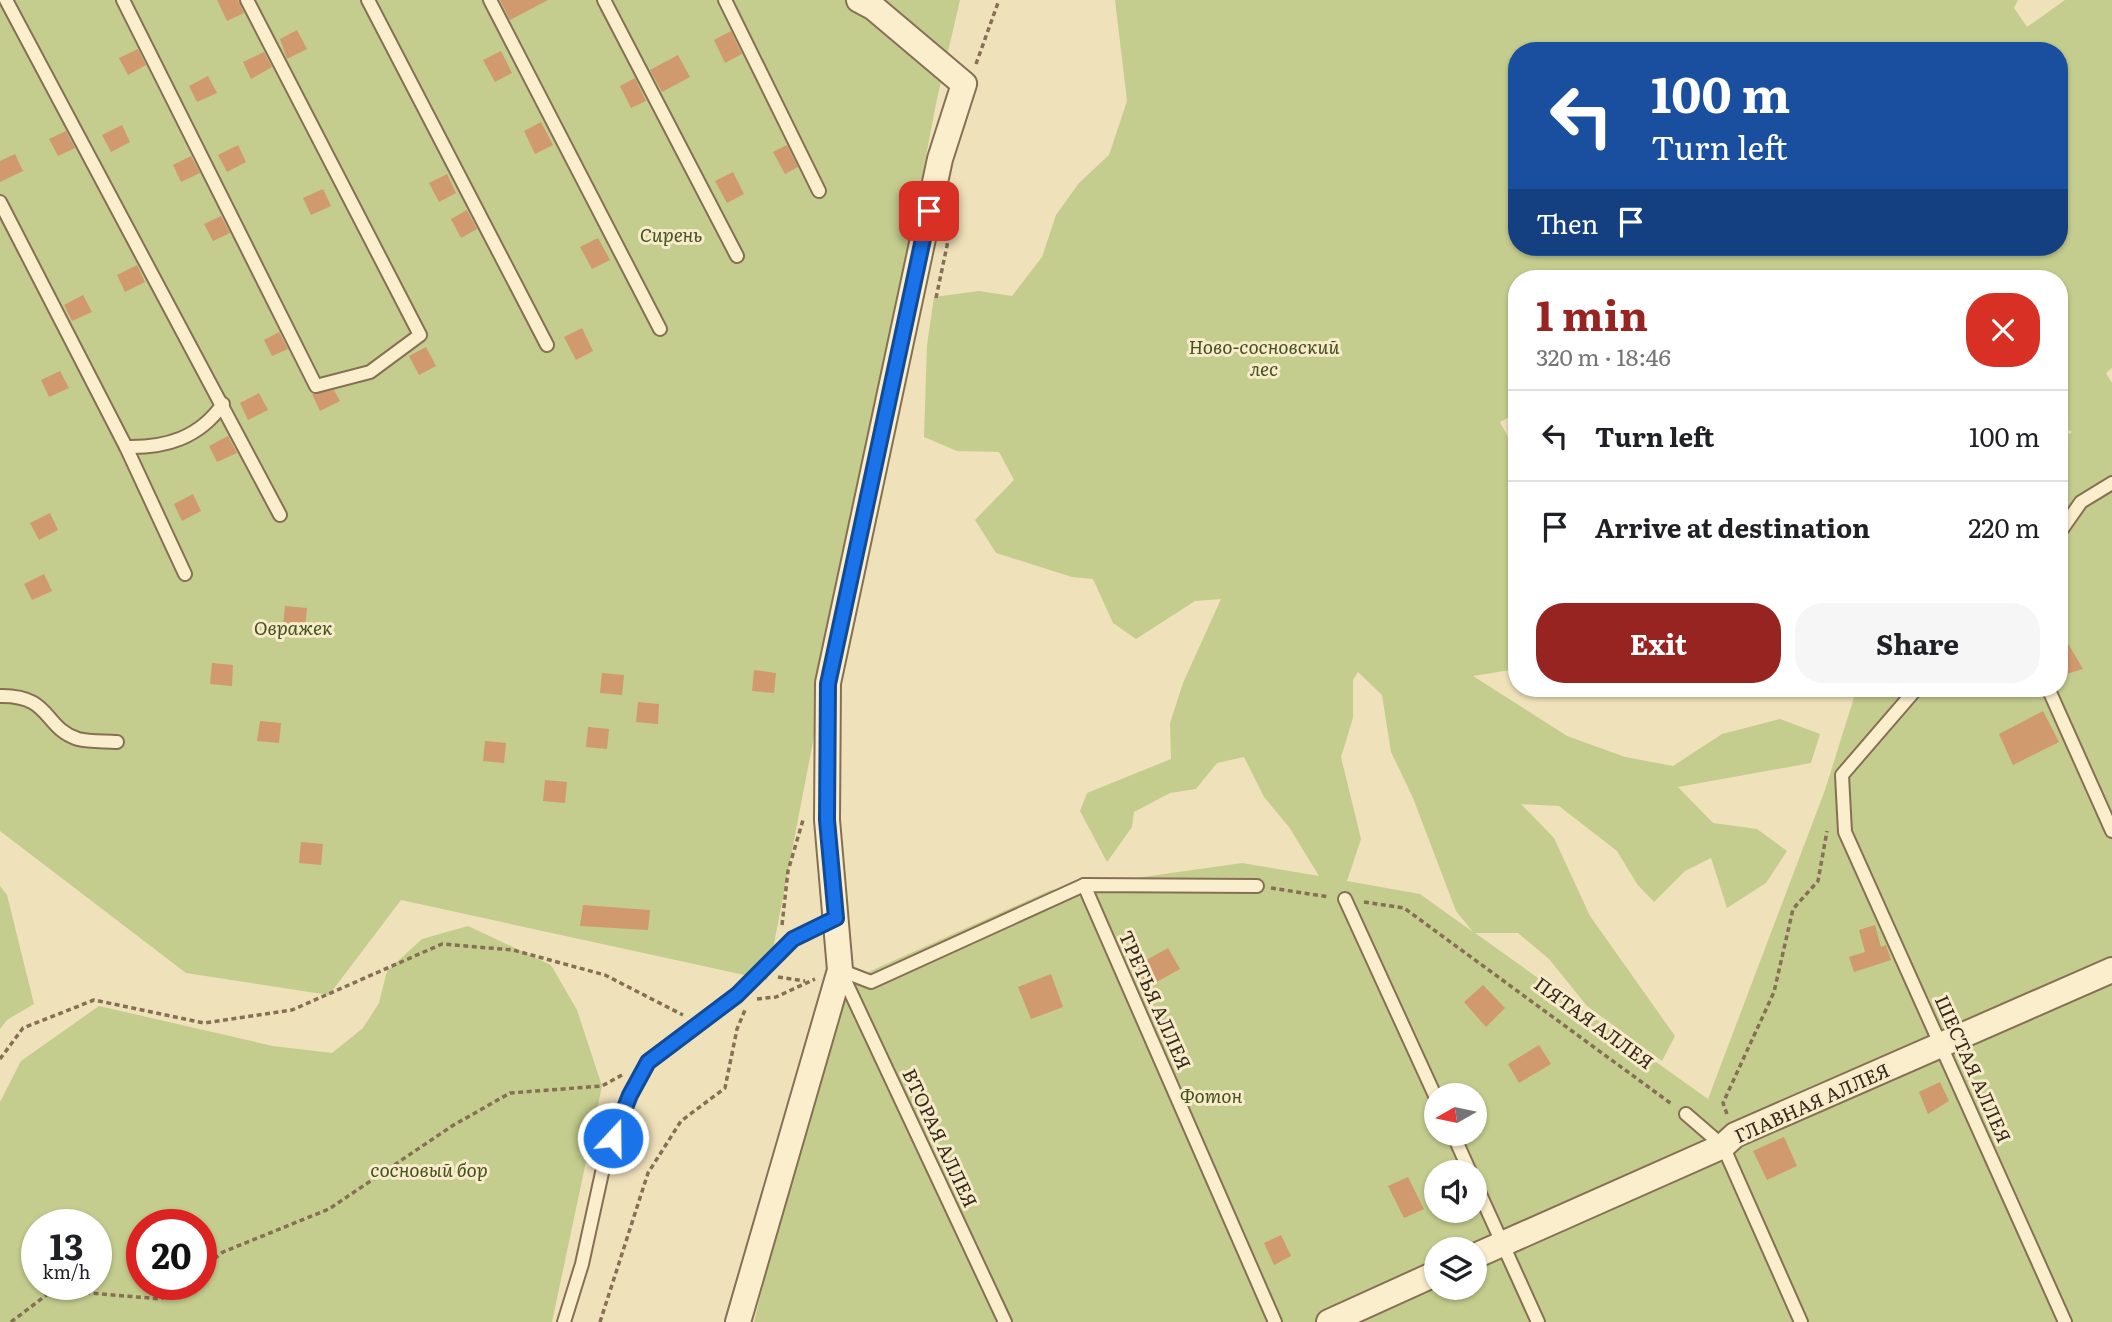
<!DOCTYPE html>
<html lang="en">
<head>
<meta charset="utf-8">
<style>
	:root { --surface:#fff; --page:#f6f6f6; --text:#202124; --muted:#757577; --line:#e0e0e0; --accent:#982421 }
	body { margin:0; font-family:Literata,serif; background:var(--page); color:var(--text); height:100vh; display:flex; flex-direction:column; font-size:26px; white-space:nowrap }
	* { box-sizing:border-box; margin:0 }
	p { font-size:23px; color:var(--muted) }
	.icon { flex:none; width:38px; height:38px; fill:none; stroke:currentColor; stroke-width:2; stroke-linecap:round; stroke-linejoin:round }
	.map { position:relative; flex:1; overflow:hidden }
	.side { position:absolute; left:1508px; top:270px; width:560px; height:427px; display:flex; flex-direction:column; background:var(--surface); border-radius:28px; box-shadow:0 2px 5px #0004 }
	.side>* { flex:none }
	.guide { position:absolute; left:1508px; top:42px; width:560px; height:214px; border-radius:28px; box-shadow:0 2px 5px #0004; background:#1a4fa0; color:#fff; overflow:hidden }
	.needle { width:46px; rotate:261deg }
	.controls { position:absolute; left:1424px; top:1083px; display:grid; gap:14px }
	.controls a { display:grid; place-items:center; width:63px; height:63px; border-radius:50%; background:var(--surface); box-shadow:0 2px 5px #0004; font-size:35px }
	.speed { position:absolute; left:21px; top:1209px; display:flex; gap:14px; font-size:35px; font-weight:700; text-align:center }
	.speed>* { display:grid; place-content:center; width:91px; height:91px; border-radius:50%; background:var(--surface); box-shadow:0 2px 5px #0004; line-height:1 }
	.speed small { font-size:18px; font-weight:400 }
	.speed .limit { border:10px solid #d22; background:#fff; color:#111 }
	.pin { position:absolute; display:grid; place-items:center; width:60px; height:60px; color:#fff; margin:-30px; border-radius:14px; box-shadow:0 4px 10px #0006 }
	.me { position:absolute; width:77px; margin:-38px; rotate:21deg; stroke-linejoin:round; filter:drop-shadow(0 0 5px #0008) }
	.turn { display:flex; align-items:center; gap:24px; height:147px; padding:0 28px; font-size:32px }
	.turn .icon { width:91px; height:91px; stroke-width:2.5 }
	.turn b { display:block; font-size:49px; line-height:60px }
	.then { display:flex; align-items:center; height:66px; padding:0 28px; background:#0003; gap:14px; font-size:26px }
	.round { display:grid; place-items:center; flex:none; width:74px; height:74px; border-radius:28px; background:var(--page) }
	.summary { display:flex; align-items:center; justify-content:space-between; height:119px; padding:0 28px }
	h1 { font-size:42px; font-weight:700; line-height:52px; color:var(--accent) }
	.button { display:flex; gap:14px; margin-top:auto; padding:14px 28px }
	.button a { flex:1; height:80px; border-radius:28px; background:var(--accent); color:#fff; font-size:28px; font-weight:700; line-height:80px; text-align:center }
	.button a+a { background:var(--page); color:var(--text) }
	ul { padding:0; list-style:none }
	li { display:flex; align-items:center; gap:21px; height:91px; padding:0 28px; border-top:2px solid var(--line) }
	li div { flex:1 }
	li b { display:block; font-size:26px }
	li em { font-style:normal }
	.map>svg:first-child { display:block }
	.green { fill:#c4cd8e; fill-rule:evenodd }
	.building { fill:#d0996e }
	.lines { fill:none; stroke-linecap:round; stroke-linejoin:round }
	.service-casing { stroke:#867054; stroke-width:16 }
	.minor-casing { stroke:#867054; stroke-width:28 }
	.path { stroke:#867054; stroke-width:3.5; stroke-dasharray:5 3.5; stroke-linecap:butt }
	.service { stroke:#faeecd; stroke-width:12 }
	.minor { stroke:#faeecd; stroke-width:24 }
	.route-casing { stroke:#114b97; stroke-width:18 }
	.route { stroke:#1a73e8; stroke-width:12 }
	.labels { text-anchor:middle; stroke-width:6; stroke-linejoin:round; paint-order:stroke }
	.park-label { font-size:19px; font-style:italic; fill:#44521f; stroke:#f7ebca }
	.street-label { font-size:19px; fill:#35281a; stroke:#f7ebca }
</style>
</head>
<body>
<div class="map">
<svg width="2112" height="1322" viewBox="0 0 2112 1322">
	<rect width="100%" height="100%" fill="#efe1ba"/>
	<g class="green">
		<path d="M0,0H960L937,99L767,980L401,900L329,995L186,973L0,831Z"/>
		<path d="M1115,0H2018L2014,8L2027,27L2065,0H2112V368L2106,373L2112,383V1322H754L840,970L855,978L1051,890L1242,863L1319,876L1289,827L1264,797L1244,757L1217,763L1196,789L1170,793L1134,812L1132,827L1107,862L1080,811L1087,793L1171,759L1170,723L1183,683L1221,599L1195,601L1136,639L1113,623L1093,579L1072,577L996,553L975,520L1014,480L999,452L957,451L924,437L927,345L934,297L979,291L1012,296L1042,257L1056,215L1079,183L1109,155L1127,101ZM1517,51H2060V247H1517ZM1517,278H2060V396L2067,429L2072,432L2060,440V688H1857L1825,790L1708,1099L1475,933H1518L1549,959L1587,1006L1662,1061L1675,1036L1590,916L1554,838L1521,804L1559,806L1617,851L1637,884L1654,902L1685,871L1711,858L1727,908L1766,883L1787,851L1757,829L1713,823L1678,787L1811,763L1820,734L1780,719L1722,734L1673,766L1625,757L1567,736L1473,676L1517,669V454L1500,422L1517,413ZM1358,672L1382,695L1391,752L1413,798L1456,911L1473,932L1420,894L1347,881L1361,839L1341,757L1353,718V680ZM1437,1096H1475V1134H1437ZM1437,1172H1475V1211H1437ZM1437,1250H1475V1288H1437Z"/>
		<path d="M0,886L7,895L34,1004L7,1020L0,1029Z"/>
		<path d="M468,926L551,965L577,1010L602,1086L552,1322H0V1102L21,1061L99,1006L273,1046L332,1053L363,1028L379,1003L387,971L422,939ZM96,1225V1284H37V1225ZM201,1225V1284H142V1225Z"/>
	</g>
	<g class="building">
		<path d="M217,0H238L244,13L227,21Z"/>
		<path d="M500,0H548L510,20Z"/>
		<path d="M297,30L307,49L287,59L280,39Z"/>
		<path d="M731,31L742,54L725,63L714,40Z"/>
		<path d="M138,49L146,65L128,75L119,58Z"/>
		<path d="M501,51L512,73L495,82L483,60Z"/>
		<path d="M264,52L272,67L251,79L243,62Z"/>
		<path d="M678,55L690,77L662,92L650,70Z"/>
		<path d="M208,76L217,93L197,102L189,86Z"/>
		<path d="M635,78L646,101L631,108L620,86Z"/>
		<path d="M541,122L553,145L535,154L524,131Z"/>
		<path d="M122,125L130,142L111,152L102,135Z"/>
		<path d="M66,131L75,148L58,156L49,139Z"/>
		<path d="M238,145L246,162L227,172L218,155Z"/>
		<path d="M787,145L798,167L785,174L773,152Z"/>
		<path d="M15,154L23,171L0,182V161Z"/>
		<path d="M191,156L200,173L181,182L173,165Z"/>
		<path d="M733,172L744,194L727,203L715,181Z"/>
		<path d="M447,174L456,193L439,202L429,183Z"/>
		<path d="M323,189L331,206L311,215L303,198Z"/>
		<path d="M467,210L477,229L461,238L451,219Z"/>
		<path d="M221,216L230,233L213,241L204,224Z"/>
		<path d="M598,238L610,260L592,269L580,247Z"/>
		<path d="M137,265L145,282L125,292L117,275Z"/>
		<path d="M83,295L92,312L72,321L64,305Z"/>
		<path d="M582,328L593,351L576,360L564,337Z"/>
		<path d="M279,332L288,349L272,356L264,340Z"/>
		<path d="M426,347L436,366L419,375L409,356Z"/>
		<path d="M60,371L69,388L49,397L41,380Z"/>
		<path d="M334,390L340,401L320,411L312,394Z"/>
		<path d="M259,393L268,410L248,420L240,403Z"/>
		<path d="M228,436L237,453L217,462L209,446Z"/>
		<path d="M193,494L201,511L182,521L174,504Z"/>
		<path d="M50,513L58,530L39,540L30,523Z"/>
		<path d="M44,574L52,591L32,600L24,584Z"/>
		<path d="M285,606L307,608L305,628L283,626Z"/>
		<path d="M2060,630L2083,669L2060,676Z"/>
		<path d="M212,663L233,665L232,686L210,684Z"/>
		<path d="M754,670L776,673L774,693L752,691Z"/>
		<path d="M602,673L624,675L622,695L600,693Z"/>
		<path d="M638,702L659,704L658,724L636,722Z"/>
		<path d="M2043,711L2059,742L2013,765L1999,734Z"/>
		<path d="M260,721L281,723L279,743L257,741Z"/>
		<path d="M588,727L609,729L607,749L586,747Z"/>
		<path d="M485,741L506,743L504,763L483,761Z"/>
		<path d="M545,780L567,782L565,803L543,801Z"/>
		<path d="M301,842L323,844L321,865L299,863Z"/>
		<path d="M583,905L650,910L648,930L580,926Z"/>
		<path d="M1875,925L1881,947L1886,945L1891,960L1854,972L1849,957L1865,952L1859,930Z"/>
		<path d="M1168,948L1180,969L1146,988L1134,967Z"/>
		<path d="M1051,974L1063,1007L1031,1019L1018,987Z"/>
		<path d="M1483,985L1505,1008L1486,1027L1464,1002Z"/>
		<path d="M1539,1045L1551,1064L1519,1083L1508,1064Z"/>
		<path d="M1940,1082L1949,1101L1928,1114L1919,1092Z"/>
		<path d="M1784,1137L1797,1166L1767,1180L1753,1151Z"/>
		<path d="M1408,1177L1424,1209L1404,1218L1388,1186Z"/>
		<path d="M1281,1235L1291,1256L1274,1265L1264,1243Z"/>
	</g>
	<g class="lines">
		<defs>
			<g id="service">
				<path d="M6,0L280,515"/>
				<path d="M123,0L316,386L370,372L420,335L247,0"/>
				<path d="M368,0L547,345"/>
				<path d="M490,0L660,329"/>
				<path d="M604,0L737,256"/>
				<path d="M725,0L819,191"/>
				<path d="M0,202L126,447L185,574"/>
				<path d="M126,447C166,448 199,438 223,404"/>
				<path d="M2060,532L2081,502L2112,483"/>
				<path d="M1917,688L1842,775L1845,832L2065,1322"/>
				<path d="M2048,688L2112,831"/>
				<path d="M0,696C52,695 43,728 78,739C90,742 104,741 117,742"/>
				<path d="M1084,885L1275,1322"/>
				<path d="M1345,899L1437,1100"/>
				<path d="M840,970L871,982L1084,885L1257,886"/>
				<path d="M842,974L1005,1322"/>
				<path d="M1686,1114L1723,1146L1801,1322"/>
				<path d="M1453,1134L1470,1172"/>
				<path d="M1475,1183L1538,1322"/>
				<path d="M564,1322L582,1264L605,1159L630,1095L648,1061L737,995L793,939L836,918"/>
			</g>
			<g id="minor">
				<path d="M1475,1256L1723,1146L1735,1135L2112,970"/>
				<path d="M738,1322L840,970L827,820L828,683L940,159L964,84L874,8L859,0"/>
				<path d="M1329,1322L1437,1273"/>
			</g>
		</defs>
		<use href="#service" class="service-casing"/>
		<use href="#minor" class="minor-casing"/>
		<g class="path">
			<path d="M976,64L999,0"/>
			<path d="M936,298L948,241"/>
			<path d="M1271,888L1329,897"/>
			<path d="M1364,902L1404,908L1673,1105"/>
			<path d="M782,925L788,871L803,820"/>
			<path d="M778,977L805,981"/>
			<path d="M757,999L776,997L815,979"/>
			<path d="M0,1059L23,1028L94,1000L204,1023L292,1010L442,944L513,950L605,975L683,1015"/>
			<path d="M1727,1114L1723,1103L1774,992L1793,909L1818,881L1827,831"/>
			<path d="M201,1269L223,1252L329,1209L452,1126L510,1093L602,1086L622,1075"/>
			<path d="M11,1322L53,1290L161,1299L180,1284"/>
			<path d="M600,1322L648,1173L681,1121L725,1088L737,1029L745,1010"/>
		</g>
		<use href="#service" class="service"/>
		<use href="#minor" class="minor"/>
	</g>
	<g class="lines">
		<defs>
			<path id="route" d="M613,1138L630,1095L648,1062L737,995L793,939L836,918L827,820L828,684L929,211"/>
		</defs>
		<use href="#route" class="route-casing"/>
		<use href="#route" class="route"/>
	</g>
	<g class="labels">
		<g class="park-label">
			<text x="671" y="242">Сирень</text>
			<text x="1264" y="354">Ново-сосновский<tspan x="1264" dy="22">лес</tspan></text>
			<text x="293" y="635">Овражек</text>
			<text x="1211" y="1103">Фотон</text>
			<text x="429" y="1177">сосновый бор</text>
		</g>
		<g class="street-label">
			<text transform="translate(1155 1000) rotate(66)" y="7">ТРЕТЬЯ АЛЛЕЯ</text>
			<text transform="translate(1594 1023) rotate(36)" y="7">ПЯТАЯ АЛЛЕЯ</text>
			<text transform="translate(1973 1069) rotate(66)" y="7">ШЕСТАЯ АЛЛЕЯ</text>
			<text transform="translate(1812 1103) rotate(-24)" y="7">ГЛАВНАЯ АЛЛЕЯ</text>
			<text transform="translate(940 1138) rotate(65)" y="7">ВТОРАЯ АЛЛЕЯ</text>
		</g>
	</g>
</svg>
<div class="controls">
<a><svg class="needle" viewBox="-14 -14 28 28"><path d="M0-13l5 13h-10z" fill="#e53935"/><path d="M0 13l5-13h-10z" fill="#757577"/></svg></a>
<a><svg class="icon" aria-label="sound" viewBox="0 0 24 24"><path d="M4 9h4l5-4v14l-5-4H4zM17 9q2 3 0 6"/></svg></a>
<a><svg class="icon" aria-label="layers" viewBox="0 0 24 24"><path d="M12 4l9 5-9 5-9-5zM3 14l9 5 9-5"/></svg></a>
</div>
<div class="speed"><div>13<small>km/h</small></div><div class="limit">20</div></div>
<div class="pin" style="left:929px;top:211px;background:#d93025"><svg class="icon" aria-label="arrive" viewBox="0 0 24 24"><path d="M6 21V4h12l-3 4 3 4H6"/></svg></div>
<svg class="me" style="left:613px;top:1138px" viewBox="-20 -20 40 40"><circle r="17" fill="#1a73e8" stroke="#fff" stroke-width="3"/><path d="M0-11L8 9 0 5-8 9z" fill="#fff"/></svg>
<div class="guide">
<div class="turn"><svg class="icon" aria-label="left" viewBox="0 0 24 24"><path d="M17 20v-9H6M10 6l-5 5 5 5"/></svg><div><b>100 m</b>Turn left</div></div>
<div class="then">Then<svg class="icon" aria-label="arrive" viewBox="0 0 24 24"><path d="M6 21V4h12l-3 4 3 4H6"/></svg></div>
</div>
<section class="side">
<div class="summary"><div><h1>1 min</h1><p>320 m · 18:46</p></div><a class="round" style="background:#d93025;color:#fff"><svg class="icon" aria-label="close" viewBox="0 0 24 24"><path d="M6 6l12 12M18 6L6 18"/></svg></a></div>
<ul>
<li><svg class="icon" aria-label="left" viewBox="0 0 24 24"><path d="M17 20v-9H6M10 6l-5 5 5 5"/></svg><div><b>Turn left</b></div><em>100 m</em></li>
<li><svg class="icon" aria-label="arrive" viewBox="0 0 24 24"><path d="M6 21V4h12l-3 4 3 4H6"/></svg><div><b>Arrive at destination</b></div><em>220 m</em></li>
</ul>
<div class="button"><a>Exit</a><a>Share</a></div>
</section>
</div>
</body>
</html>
